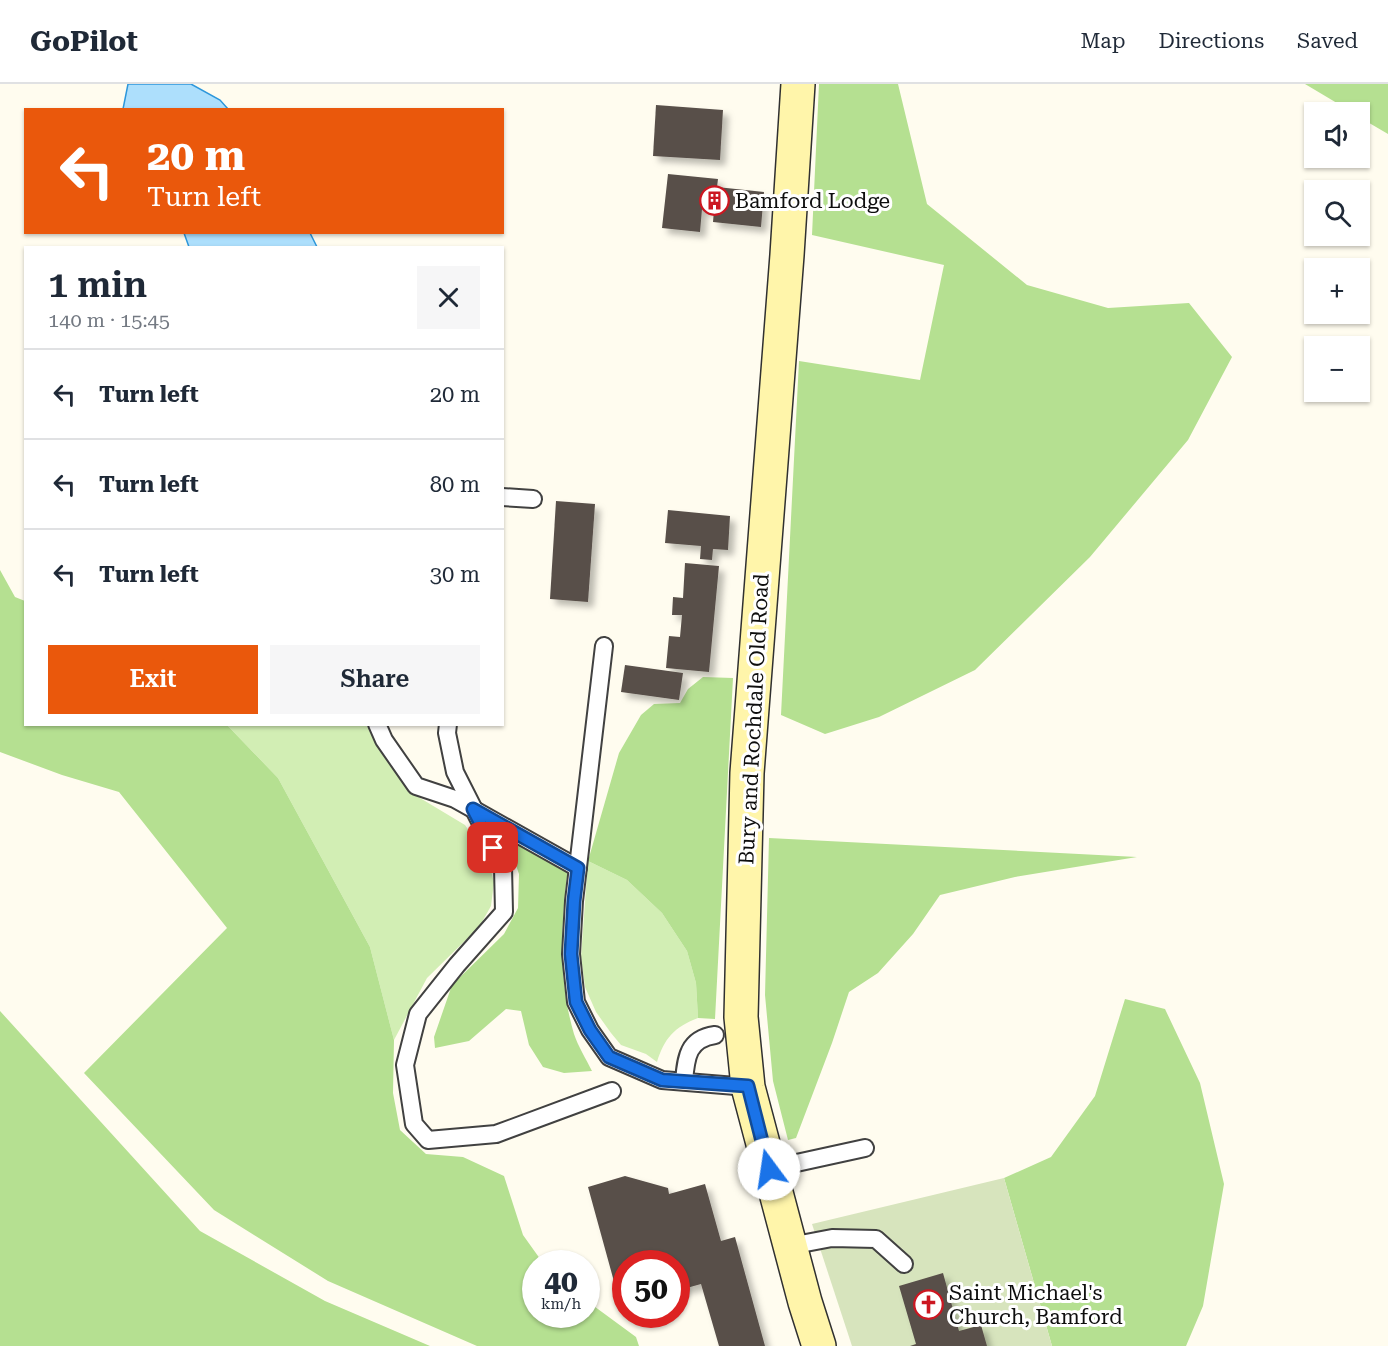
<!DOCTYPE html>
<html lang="en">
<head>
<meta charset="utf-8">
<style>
	:root { --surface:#fff; --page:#f6f6f7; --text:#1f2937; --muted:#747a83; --line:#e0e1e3; --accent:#ea580c }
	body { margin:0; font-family:"Roboto Serif",serif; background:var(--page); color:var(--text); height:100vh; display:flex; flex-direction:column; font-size:22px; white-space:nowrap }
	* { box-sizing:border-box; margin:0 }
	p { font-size:20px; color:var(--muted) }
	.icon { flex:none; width:33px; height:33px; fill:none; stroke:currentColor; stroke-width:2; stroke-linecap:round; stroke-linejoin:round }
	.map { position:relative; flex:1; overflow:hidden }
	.side { position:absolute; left:24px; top:162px; width:480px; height:480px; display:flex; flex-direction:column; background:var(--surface); border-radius:0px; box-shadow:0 2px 4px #0004 }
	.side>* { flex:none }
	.guide { position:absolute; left:24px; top:24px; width:480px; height:126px; border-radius:0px; box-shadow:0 2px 4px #0004; background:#ea580c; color:#fff; overflow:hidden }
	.buttons { position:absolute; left:1304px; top:18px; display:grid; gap:12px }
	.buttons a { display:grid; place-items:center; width:66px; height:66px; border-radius:0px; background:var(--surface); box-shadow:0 2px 4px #0004; font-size:30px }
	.speed { position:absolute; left:522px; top:1166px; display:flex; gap:12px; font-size:30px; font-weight:700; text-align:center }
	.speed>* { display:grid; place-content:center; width:78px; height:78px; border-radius:50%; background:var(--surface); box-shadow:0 2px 4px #0004; line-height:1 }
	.speed small { font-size:15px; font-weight:400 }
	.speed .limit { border:9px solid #d22; background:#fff; color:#111 }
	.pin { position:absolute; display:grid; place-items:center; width:51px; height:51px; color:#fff; margin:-26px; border-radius:12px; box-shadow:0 3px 9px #0006 }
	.me { position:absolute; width:66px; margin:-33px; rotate:346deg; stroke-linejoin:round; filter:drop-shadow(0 0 4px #0008) }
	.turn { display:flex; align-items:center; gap:21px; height:126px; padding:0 24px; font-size:27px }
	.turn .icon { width:78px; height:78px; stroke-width:2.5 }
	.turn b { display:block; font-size:42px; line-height:51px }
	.round { display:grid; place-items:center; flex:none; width:63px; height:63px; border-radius:0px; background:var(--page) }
	.head { display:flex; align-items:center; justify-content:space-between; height:102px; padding:0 24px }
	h1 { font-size:36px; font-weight:600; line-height:45px }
	.primary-button { display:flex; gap:12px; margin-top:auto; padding:12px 24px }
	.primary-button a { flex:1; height:69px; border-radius:0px; background:var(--accent); color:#fff; font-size:24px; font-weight:600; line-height:69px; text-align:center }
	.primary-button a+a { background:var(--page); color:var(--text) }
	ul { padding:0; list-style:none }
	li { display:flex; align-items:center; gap:18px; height:90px; padding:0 24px; border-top:2px solid var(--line) }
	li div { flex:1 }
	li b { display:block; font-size:22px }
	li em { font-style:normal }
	header { display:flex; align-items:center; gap:36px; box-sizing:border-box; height:84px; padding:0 30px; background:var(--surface); border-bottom:2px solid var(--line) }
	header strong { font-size:28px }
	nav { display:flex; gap:33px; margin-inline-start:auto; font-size:21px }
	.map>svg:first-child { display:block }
	.green { fill:#d2eeb4 }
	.forest { fill:#b5e091 }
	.cemetery { fill:#d7e4bd }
	.water { fill:#addffc; stroke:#2d97db; stroke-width:1.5 }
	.building { fill:#584f49; filter:url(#shadow) }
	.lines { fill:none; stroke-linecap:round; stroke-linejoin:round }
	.lane-casing { stroke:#414141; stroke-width:20 }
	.secondary-casing { stroke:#303030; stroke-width:36 }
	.lane { stroke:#fff; stroke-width:16 }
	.secondary { stroke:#fff5aa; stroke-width:33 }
	.route-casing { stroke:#114b97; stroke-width:15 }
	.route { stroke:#1a73e8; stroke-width:10 }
	.labels { text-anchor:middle; stroke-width:6; stroke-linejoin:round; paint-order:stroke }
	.poi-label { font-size:21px; fill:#0e0e0e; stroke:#fff; text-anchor:start }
	.street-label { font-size:21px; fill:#0e0e0e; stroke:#fff }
</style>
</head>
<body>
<header>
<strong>GoPilot</strong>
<nav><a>Map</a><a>Directions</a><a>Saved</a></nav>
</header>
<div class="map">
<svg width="1388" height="1262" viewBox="0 0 1388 1262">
	<defs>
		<filter id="shadow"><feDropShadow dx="5.5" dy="5.5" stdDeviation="3" flood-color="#0004"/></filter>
	</defs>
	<rect width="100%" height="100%" fill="#fffcef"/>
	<g class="green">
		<path d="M227,641H366L415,711L465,741L487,773L494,798L491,822L479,843L427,894L394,956L370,863L278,694Z"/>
		<path d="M588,777L627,796L662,829L687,867L696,899L698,934C674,943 664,955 657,978L646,970L621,961L611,949L596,928L585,903L581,873Z"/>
	</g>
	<g class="forest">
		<path d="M819,0H898L927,120L1027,201L1108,224L1189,219L1232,273L1188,356L1090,473L975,586L879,633L825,650L781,631L799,277L920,296L944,181L812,151Z"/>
		<path d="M1305,0H1388V50L1359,33V28H1352Z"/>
		<path d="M0,486L15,513L25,517L26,640L227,641L278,694L370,863L394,956L393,1009L400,1046L426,1070L463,1073L504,1092L523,1151L543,1179H536V1230H586L587,1217L636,1253L639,1262H477L328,1197L214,1126L84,989L227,844L119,708L62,691L0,668Z"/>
		<path d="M703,593L733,594L715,935L698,934L696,899L687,867L662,829L627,796L588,777L619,669L641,631L654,620L680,619L688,605Z"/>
		<path d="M506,752L568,784C561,838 558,896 574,950C578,962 586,975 592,987L564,989L543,983L529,961L521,927L506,925L469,957L435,964L434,953L452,901L504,850L518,824L519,790Z"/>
		<path d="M769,754L1137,773L1015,793L940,811L913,850L878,889L849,908L832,959L796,1054L788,1056L773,997L765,911Z"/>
		<path d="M1125,915L1165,925L1200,999L1224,1100L1203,1222L1186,1262H1052L1004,1094L1051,1073L1095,1012Z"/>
		<path d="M0,927L200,1147L325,1217L430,1262H0Z"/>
	</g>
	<path class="cemetery" d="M1004,1094L1052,1262H852L812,1140Z"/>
	<g class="water">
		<path d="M128,0H191L220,16L228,25H123Z"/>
		<path d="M184,149H310L317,163H189Z"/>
	</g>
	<g class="building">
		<path d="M656,21L723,26L720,76L653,72Z"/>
		<path d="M668,90L718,95L717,103L764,108L761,143L713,138L714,126L702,125L700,148L662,144Z"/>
		<path d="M556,417L595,420L588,518L550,515Z"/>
		<path d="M668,426L730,432L728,466L713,465L712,476L700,475L701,462L665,459Z"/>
		<path d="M685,479L719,482L709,588L666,584L669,552L680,553L682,531H672L673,513L683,514Z"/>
		<path d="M625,581L683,589L679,616L621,608Z"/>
		<path d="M625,1092L668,1104L669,1110L705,1100L721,1157L735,1153L765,1262H719L701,1200L676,1207V1179H626V1221L621,1223L588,1103Z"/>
		<path d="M943,1189L959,1247L981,1241L987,1262H910L916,1260L899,1202Z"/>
	</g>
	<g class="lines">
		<defs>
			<g id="lane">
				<path d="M502,413L533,415"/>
				<path d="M604,562L574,817L571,870L576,918L590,946L609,973L662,996L748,1003"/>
				<path d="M377,640L384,656L416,702L455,715L578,784"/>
				<path d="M448,640L447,649L455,688L503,783L504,828L457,881L418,930L405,981L414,1040L428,1056L496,1050L612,1007"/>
				<path d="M684,997C686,973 688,955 715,951"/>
				<path d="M769,1085L865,1064"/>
				<path d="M790,1162L832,1154L876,1155L904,1180"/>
			</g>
			<path id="secondary" d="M798,0L787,171L747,689L741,933L748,1003L805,1218L819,1262"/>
		</defs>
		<use href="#lane" class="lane-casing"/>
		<use href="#secondary" class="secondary-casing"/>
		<use href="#lane" class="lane"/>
		<use href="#secondary" class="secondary"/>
	</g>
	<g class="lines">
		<defs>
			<path id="route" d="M493,764L473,725L578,784L574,817L571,870L576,918L590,946L609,973L662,996L748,1002L769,1085"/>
		</defs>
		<use href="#route" class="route-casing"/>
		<use href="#route" class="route"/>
	</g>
	<defs>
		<symbol id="building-ring" viewBox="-11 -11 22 22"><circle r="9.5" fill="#fff" stroke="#cc1721" stroke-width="1.5"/><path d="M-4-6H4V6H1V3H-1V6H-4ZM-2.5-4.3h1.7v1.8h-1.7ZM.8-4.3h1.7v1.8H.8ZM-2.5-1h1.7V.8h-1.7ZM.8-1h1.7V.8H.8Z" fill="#cc1721"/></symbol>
		<symbol id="church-ring" viewBox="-11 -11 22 22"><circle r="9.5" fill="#fff" stroke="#cc1721" stroke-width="1.5"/><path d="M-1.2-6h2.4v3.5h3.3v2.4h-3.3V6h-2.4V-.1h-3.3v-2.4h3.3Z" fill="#cc1721"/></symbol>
	</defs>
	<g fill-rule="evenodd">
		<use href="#building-ring" x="698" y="100" width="33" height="33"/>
		<use href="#church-ring" x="912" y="1204" width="33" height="33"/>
	</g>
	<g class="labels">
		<g class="poi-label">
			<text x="735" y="124">Bamford Lodge</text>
			<text x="949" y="1216">Saint Michael's<tspan x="949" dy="24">Church, Bamford</tspan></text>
		</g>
		<g class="street-label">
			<text transform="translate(754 635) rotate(-87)" y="7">Bury and Rochdale Old Road</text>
		</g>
	</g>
</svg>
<div class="buttons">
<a><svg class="icon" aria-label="sound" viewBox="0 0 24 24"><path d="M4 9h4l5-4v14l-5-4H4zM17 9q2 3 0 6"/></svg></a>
<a><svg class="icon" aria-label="search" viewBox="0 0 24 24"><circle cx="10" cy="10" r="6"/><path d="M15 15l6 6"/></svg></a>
<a>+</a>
<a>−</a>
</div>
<div class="speed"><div>40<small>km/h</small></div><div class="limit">50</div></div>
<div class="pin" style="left:493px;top:764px;background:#d93025"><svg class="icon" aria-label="arrive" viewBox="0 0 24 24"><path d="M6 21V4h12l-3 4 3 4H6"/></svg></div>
<svg class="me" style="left:769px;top:1085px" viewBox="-20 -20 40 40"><circle r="19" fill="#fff"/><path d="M0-13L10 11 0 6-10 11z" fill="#1a73e8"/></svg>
<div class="guide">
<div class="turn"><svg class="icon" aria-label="left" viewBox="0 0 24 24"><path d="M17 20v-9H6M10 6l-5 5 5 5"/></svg><div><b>20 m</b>Turn left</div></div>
</div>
<section class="side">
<div class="head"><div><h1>1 min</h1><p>140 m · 15:45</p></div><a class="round"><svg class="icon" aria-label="close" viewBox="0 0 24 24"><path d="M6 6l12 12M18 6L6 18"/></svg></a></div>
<ul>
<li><svg class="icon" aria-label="left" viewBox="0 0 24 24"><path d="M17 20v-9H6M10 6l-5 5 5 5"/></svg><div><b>Turn left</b></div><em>20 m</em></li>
<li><svg class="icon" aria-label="left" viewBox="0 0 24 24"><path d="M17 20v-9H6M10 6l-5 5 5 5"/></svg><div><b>Turn left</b></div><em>80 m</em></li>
<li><svg class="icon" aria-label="left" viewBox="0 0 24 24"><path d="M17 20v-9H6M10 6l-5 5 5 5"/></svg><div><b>Turn left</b></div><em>30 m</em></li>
</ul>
<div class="primary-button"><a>Exit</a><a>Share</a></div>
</section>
</div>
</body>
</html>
